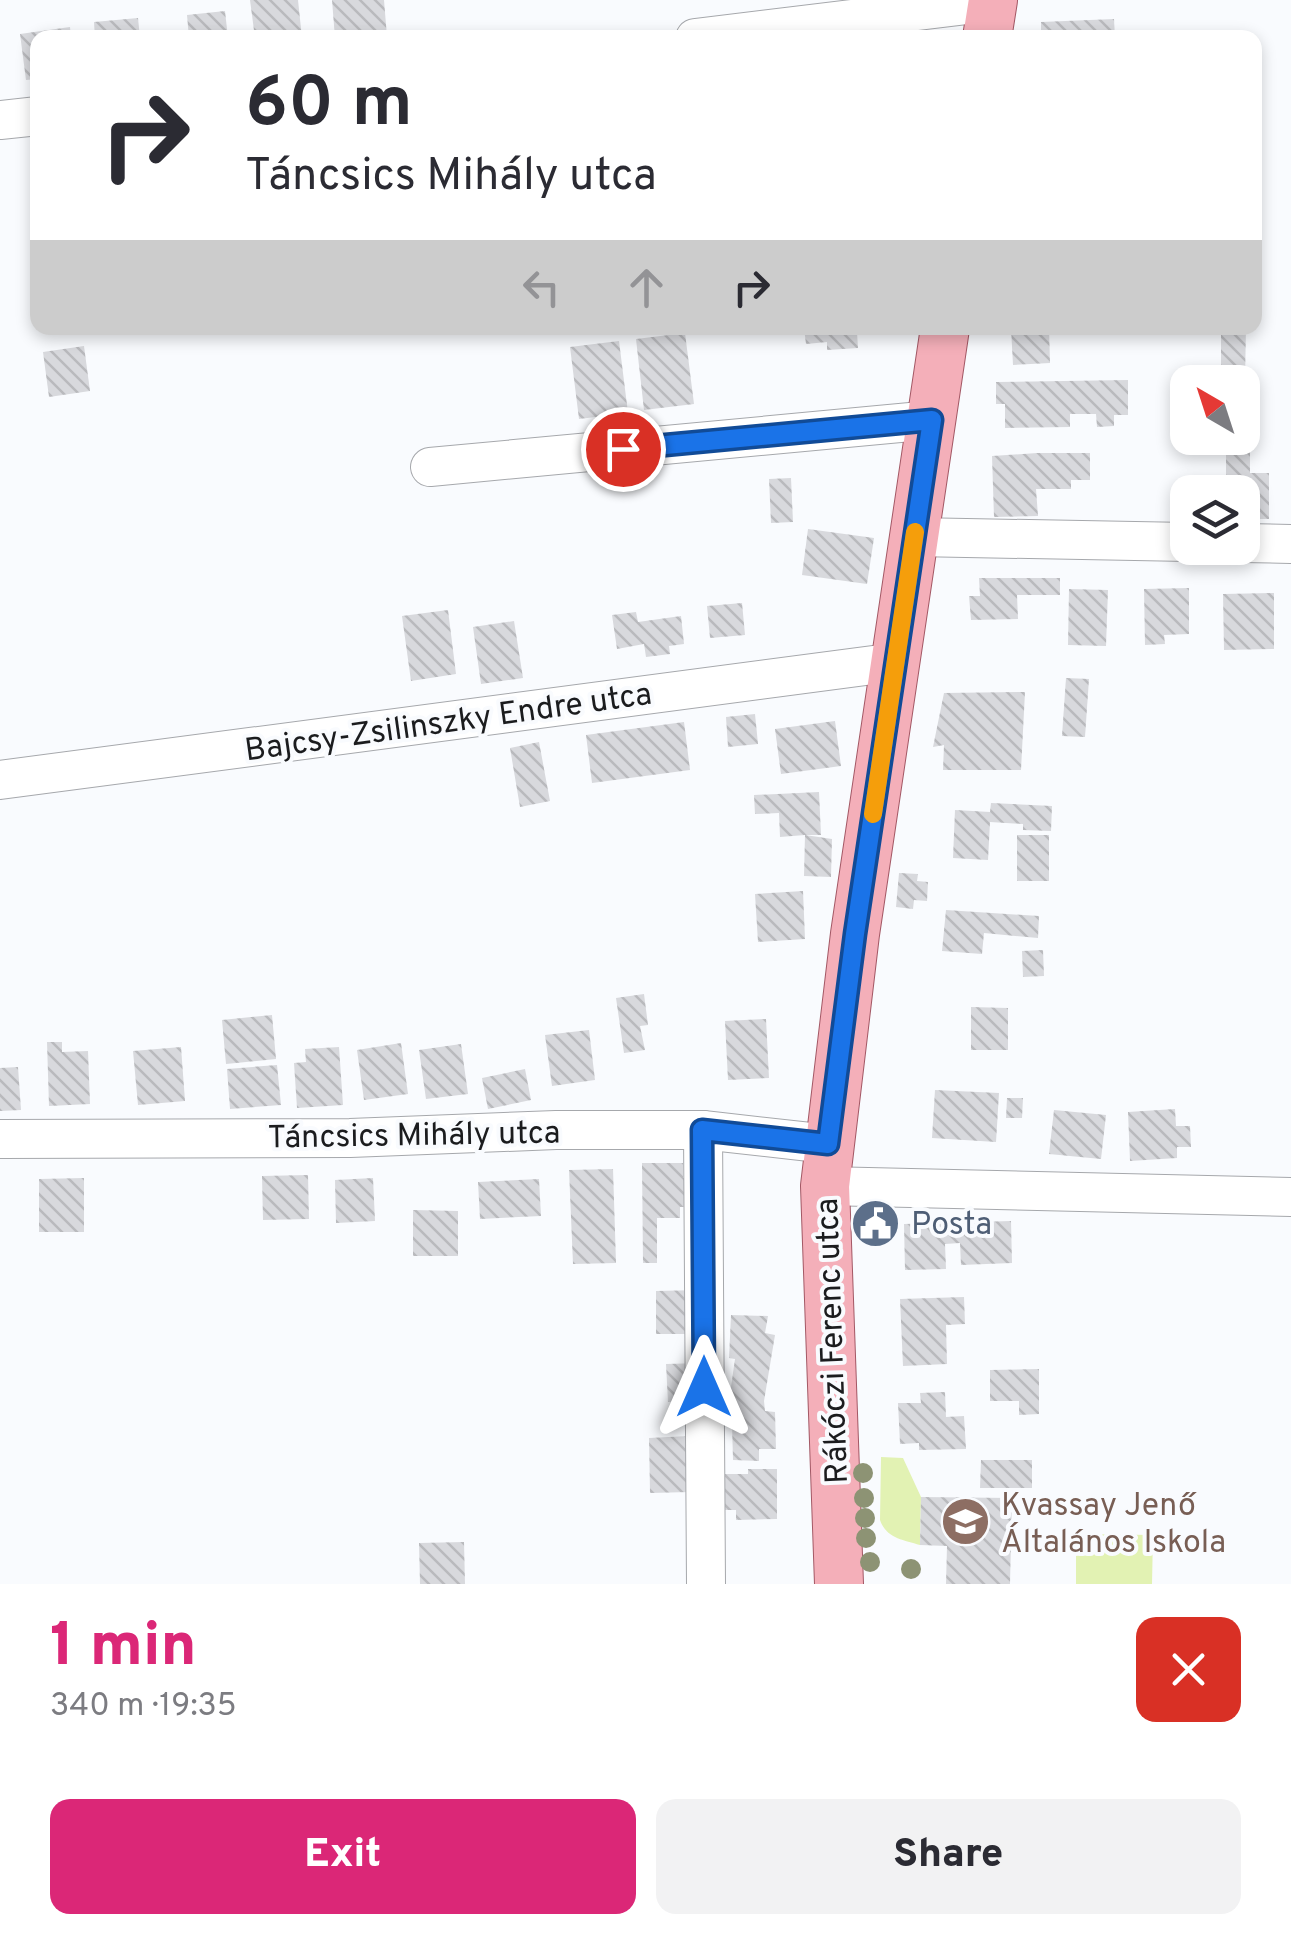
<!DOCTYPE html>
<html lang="en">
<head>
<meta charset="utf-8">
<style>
	:root { --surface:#fff; --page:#f2f2f3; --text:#2b2b33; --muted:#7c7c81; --accent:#db2777 }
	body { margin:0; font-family:Overpass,sans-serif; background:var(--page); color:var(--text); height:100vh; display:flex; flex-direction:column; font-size:38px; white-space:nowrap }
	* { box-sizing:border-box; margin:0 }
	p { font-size:32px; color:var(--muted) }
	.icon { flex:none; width:55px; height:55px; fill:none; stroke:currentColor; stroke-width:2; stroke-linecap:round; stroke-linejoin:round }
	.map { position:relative; height:1584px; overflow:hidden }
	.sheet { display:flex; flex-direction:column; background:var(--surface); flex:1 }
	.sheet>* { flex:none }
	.top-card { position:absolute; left:30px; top:30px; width:1232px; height:305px; border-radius:20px; box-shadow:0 5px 15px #0003; background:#fff; color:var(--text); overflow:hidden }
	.needle { width:65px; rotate:321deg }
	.fabs { position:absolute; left:1170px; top:365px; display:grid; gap:20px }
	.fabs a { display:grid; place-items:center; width:90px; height:90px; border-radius:20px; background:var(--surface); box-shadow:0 5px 15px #0003; font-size:50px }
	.pin { position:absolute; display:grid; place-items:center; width:85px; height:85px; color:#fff; margin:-42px; border:5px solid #fff; border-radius:50%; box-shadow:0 2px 10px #0007 }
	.me { position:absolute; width:110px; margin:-55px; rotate:0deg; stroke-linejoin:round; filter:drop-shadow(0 0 8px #0008) }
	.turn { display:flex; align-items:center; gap:35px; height:210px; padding:0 50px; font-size:45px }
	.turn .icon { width:130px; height:130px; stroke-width:2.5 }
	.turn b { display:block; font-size:70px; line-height:85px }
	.lanes { display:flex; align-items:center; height:95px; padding:0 50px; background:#0003; justify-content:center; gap:50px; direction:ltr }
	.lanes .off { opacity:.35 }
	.round { display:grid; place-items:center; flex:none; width:105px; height:105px; border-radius:20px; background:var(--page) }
	.summary { display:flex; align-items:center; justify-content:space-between; height:170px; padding:0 50px }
	h1 { font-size:60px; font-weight:800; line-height:75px; color:var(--accent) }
	.button { display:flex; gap:20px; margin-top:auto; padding:20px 50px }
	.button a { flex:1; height:115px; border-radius:20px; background:var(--accent); color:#fff; font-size:40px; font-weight:800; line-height:115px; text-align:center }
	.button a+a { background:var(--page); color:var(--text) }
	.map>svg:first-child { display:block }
	.grass { fill:#e2f2b3 }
	.building { fill:url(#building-back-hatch) }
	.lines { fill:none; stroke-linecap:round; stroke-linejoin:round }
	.minor-casing { stroke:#a6a8ac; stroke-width:40 }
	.major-casing { stroke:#a35865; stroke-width:50 }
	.minor { stroke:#fff; stroke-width:38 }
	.major { stroke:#f4afb9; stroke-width:48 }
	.tree { fill:#8d9374 }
	.route-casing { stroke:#114b97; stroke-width:25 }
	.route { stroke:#1a73e8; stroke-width:18 }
	.slow { stroke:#f59e0b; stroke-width:18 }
	.labels { text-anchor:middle; stroke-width:8; stroke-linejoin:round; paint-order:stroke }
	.street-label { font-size:32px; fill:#1b1c1e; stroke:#f9fbfe }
	.service-label { font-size:32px; fill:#4e5e75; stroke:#f9fbfe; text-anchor:start }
	.education-label { font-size:32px; fill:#785e54; stroke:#f9fbfe; text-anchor:start }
</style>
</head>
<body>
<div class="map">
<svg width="1291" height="1584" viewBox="0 0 1291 1584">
	<defs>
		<pattern id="building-back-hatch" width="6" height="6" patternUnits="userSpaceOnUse" patternTransform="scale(2.5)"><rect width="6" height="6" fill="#d8d9dd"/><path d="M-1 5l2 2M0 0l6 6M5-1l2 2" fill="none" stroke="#b9babd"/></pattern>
	</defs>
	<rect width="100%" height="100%" fill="#f9fbfe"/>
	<g class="grass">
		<path d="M881,1457L903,1458L921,1497L920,1545C903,1540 886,1538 880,1520Z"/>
		<path d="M1076,1534L1153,1535L1152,1584H1076Z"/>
	</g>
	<g class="building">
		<path d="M250,0H298L302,38H255Z"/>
		<path d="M332,0H384L387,37L335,38Z"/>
		<path d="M225,11L228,38H189L187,15Z"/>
		<path d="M138,18L140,38H95L94,22Z"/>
		<path d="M1114,19L1115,38H1041V22Z"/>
		<path d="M70,27L71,38H38V79L26,80L20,34Z"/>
		<path d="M804,328H876V330L857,332L858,348L827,350V342L806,344Z"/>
		<path d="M1011,328H1049L1050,363L1013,365Z"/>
		<path d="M1221,328H1246L1245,379H1221Z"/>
		<path d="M685,333L694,404L644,410L636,339Z"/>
		<path d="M619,341L628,413L579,419L570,347Z"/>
		<path d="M84,346L90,391L49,397L43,352Z"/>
		<path d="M1128,380V415H1114V426L1097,427L1096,414H1070V427L1005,428V404H996V382Z"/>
		<path d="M1226,446H1250V473H1269V519H1242V492H1226Z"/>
		<path d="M1037,453H1090V480H1071V489H1036L1038,516L994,517L992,456Z"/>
		<path d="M791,478L793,522L771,523L769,479Z"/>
		<path d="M808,529L874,538L867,584L802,575Z"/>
		<path d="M979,578H1060V595H1017L1018,619L971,620L969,596H980Z"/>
		<path d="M1189,588V634L1164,635L1165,644L1145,645L1144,589Z"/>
		<path d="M1069,589L1108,590L1106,646L1068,645Z"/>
		<path d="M1274,593V649L1224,650L1223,594Z"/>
		<path d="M742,603L745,635L710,638L707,606Z"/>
		<path d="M448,610L456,674L411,681L402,616Z"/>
		<path d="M636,612L638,622L681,616L684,644L669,646L670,654L646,657L644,644L617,649L612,615Z"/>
		<path d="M514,621L523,678L481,684L473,627Z"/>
		<path d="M1066,678L1089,679L1085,737L1062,736Z"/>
		<path d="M1025,692L1021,770H943L944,745L933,747L944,693Z"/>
		<path d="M755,714L758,744L728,747L726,717Z"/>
		<path d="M835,721L841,766L781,774L775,729Z"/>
		<path d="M684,722L690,770L592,783L586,735Z"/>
		<path d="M539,742L550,801L520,807L510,748Z"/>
		<path d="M819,792L821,835H805L832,839L831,877L804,876L805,835L780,837L779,813L755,814L754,795Z"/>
		<path d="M991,803L1052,806L1051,831L1023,830V824L990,822L988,860L953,858L955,810L990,812Z"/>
		<rect x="1017" y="835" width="32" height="46"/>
		<path d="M899,873L918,874L917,881L928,882L927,901L914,900L913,909L896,907Z"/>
		<path d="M803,891L805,939L758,942L755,894Z"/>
		<path d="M946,910L1039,916L1038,938L984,933L982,954L942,951Z"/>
		<path d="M1043,950L1044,976L1023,977L1022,951Z"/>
		<path d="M644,994L648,1025L640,1026L645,1050L624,1053L616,998Z"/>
		<path d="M971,1007L1008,1008V1050H971Z"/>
		<path d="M272,1015L276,1059L226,1064L222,1020Z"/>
		<path d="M766,1019L769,1078L728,1080L725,1021Z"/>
		<path d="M589,1030L595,1080L552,1086L545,1035Z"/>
		<path d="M47,1042H62V1052L88,1051L90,1104L49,1106Z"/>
		<path d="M401,1043L408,1094L364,1100L357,1050Z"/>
		<path d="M461,1044L468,1094L426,1099L419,1050Z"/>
		<path d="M181,1047L185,1101L138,1105L133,1051Z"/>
		<path d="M339,1047L343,1105L297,1108L294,1063L306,1062L305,1049Z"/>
		<path d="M277,1065L281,1105L230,1109L227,1069Z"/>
		<path d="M18,1067L21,1110L0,1111V1068Z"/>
		<path d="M525,1069L531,1100L488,1109L482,1078Z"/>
		<path d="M935,1090L999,1093L996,1142L932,1138Z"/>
		<path d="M1007,1098H1023L1022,1118H1006Z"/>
		<path d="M1175,1109L1176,1126H1190L1191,1147H1177V1158L1130,1161L1128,1112Z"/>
		<path d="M1054,1110L1106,1115L1101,1159L1049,1154Z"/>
		<path d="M642,1163H683V1178H699V1207H680V1218H657V1263H643Z"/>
		<path d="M613,1169L616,1263L573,1264L569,1170Z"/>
		<path d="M308,1175L309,1219L263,1220L262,1176Z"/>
		<path d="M84,1178V1232H39V1179Z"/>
		<path d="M373,1178L375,1221L336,1223L335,1180Z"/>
		<path d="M539,1179L541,1216L480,1219L478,1182Z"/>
		<path d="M413,1210L458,1211V1256H413Z"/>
		<path d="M1011,1221L1012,1263L961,1265L960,1243L945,1244L946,1269L905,1270L904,1224Z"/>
		<path d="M700,1290V1334H656V1291Z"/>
		<path d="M964,1297L965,1324L946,1325L947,1364L903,1366L900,1299Z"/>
		<path d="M731,1315L768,1316L765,1333L775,1335L764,1401L765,1411L775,1412L776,1449H759V1461L733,1460L731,1387L735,1359L729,1358Z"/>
		<path d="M701,1363L703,1400L668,1402L666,1364Z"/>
		<path d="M1039,1369V1414L1019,1415V1401H990V1370Z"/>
		<path d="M945,1392L946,1417L964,1416L966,1449L919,1450V1443L900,1444L898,1403H921L920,1393Z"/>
		<path d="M688,1436L690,1492L650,1493L649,1438Z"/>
		<path d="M981,1460H1032V1488H980Z"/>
		<path d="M748,1469H777V1519L736,1520V1510H716V1474H748Z"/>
		<path d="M921,1497L1012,1498L1010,1584H946L947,1546L920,1545Z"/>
		<path d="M464,1542L465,1584H420L419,1543Z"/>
	</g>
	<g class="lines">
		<defs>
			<g id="minor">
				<path d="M695,38L992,2"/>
				<path d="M0,120L38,116"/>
				<path d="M430,467L932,420"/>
				<path d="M914,537L1188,542"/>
				<path d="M1242,543L1291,544"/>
				<path d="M0,780L896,662"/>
				<path d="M703,1130L706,1584"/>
				<path d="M0,1139L350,1138L556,1130H703L828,1144"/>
				<path d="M825,1186L1291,1197"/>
			</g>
			<g id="major">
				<path d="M987,38L993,0"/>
				<path d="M839,1584L825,1186L855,934L945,328"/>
			</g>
		</defs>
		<use href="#minor" class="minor-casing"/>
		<use href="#major" class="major-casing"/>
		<use href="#minor" class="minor"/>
		<use href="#major" class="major"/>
	</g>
	<g class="tree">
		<circle cx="863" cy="1473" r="10"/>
		<circle cx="864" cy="1498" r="10"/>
		<circle cx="865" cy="1518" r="10"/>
		<circle cx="866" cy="1538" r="10"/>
		<circle cx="870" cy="1562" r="10"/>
		<circle cx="911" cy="1569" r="10"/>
	</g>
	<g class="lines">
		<defs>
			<path id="route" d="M623,449L932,420L855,934L828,1144L702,1130L704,1387"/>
		</defs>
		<use href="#route" class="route-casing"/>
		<use href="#route" class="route"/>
		<path class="slow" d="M873,814L915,532"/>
	</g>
	<defs>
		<symbol id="civic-disc" viewBox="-11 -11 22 22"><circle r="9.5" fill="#5c6f8a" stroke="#f9fbfe"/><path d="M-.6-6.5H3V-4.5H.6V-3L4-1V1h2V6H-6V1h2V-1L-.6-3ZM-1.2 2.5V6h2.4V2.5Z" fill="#fff"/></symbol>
		<symbol id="school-disc" viewBox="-11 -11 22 22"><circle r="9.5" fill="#8d6e63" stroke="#f9fbfe"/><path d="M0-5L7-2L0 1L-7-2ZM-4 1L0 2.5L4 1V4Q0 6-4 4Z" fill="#fff"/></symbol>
	</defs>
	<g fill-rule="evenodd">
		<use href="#civic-disc" x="848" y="1196" width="55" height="55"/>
		<use href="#school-disc" x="938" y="1494" width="55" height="55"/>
	</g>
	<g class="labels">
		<g class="street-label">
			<text transform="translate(448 721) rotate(-8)" y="11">Bajcsy-Zsilinszky Endre utca</text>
			<text transform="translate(414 1134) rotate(-1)" y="11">Táncsics Mihály utca</text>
			<text transform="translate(831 1341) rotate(-92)" y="11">Rákóczi Ferenc utca</text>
		</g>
		<g class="service-label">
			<text x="911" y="1234">Posta</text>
		</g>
		<g class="education-label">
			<text x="1001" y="1515">Kvassay Jenő<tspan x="1001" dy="37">Általános Iskola</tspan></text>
		</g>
	</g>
</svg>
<div class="fabs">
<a><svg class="needle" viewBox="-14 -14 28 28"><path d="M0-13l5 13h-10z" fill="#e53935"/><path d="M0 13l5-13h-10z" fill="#7c7c81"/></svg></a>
<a><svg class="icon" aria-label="layers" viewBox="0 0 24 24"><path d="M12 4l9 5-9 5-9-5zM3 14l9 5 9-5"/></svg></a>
</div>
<div class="pin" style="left:623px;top:449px;background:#d93025"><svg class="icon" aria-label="arrive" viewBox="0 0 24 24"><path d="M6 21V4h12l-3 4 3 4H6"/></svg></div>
<svg class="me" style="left:704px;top:1387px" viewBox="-20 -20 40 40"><path d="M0-17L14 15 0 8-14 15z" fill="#1a73e8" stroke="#fff" stroke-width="4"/></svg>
<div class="top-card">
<div class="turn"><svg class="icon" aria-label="right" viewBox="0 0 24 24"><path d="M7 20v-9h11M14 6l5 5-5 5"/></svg><div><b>60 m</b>Táncsics Mihály utca</div></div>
<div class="lanes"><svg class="icon off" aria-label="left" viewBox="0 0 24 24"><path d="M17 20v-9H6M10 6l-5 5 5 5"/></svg><svg class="icon off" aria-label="ahead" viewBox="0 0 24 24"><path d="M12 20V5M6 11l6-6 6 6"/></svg><svg class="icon" aria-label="right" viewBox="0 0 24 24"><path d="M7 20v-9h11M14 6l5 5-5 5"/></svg></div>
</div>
</div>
<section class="sheet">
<div class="summary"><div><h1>1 min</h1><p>340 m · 19:35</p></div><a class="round" style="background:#d93025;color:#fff"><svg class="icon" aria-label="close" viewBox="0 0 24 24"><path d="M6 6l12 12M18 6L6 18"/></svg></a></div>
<div class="button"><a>Exit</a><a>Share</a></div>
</section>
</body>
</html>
